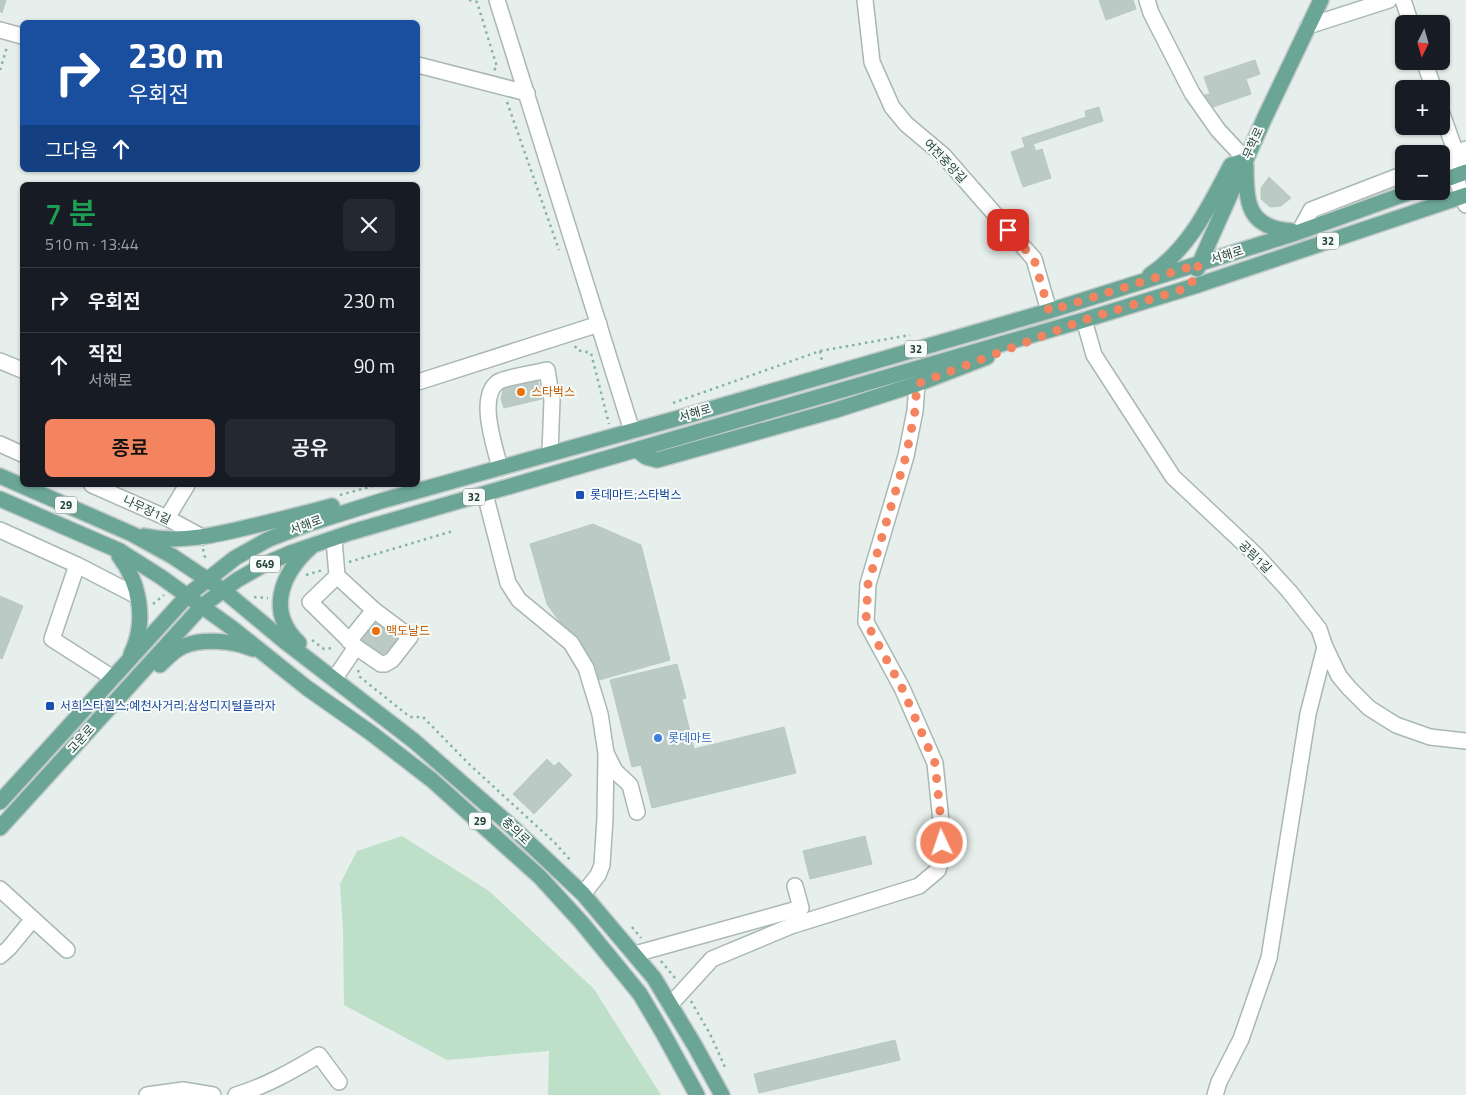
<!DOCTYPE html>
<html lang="ko">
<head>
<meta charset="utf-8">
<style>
	:root { --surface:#171b24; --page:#242831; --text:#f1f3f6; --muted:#9ea1a6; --line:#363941; --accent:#f4845f }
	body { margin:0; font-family:"Titillium Web","Noto Sans KR",sans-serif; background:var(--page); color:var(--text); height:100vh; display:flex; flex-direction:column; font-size:19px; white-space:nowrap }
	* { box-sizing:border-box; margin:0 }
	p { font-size:16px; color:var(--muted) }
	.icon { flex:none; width:28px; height:28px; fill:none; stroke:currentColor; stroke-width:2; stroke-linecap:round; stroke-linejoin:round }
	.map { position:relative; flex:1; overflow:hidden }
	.side { position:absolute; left:20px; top:182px; width:400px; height:305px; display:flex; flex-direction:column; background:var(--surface); border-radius:8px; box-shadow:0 1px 4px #0004 }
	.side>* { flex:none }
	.guide { position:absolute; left:20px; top:20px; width:400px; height:152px; border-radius:8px; box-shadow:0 1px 4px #0004; background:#1a4fa0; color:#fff; overflow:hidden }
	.needle { width:32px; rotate:185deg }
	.controls { position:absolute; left:1395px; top:15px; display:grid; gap:10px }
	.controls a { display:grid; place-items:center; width:55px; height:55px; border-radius:8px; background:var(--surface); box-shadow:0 1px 4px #0004; font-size:25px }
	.pin { position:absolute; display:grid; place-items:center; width:42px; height:42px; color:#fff; margin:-21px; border-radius:10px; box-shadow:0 2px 8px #0006 }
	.me { position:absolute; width:55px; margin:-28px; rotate:357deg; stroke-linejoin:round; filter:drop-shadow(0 0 4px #0008) }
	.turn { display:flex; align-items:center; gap:18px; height:105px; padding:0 25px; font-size:22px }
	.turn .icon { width:65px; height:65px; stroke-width:2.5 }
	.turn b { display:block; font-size:35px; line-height:42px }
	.then { display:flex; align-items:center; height:48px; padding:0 25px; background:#0003; gap:10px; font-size:19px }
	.round { display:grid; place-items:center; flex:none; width:52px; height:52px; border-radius:8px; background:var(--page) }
	.summary { display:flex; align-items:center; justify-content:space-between; height:85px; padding:0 25px }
	h1 { font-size:30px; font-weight:600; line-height:38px; color:#1e9e55 }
	.primary-button { display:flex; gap:10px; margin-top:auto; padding:10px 25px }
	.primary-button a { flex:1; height:58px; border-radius:8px; background:var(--accent); color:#111; font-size:20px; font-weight:600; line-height:58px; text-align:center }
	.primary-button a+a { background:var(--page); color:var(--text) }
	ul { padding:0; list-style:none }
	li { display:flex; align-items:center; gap:15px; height:65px; padding:0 25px; border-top:1px solid var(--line) }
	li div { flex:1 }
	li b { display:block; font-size:19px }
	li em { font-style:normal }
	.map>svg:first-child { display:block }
	.green { fill:#bfe0c8 }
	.building { fill:#bbcac4; stroke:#b8c9c2 }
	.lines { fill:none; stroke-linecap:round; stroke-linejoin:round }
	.minor-casing { stroke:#a8b8b2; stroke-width:18 }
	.major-casing { stroke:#c2cac8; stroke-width:18 }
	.path { stroke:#86b3a5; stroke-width:2.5; stroke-dasharray:2.5 4; stroke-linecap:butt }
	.minor { stroke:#fff; stroke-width:15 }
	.major { stroke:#6aa596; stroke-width:15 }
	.route { stroke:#f4845f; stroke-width:9; stroke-dasharray:0 16.2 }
	.food-dot { fill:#e8710a; stroke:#f7fbf9; stroke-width:2 }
	.transit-dot { fill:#1a4fb4; stroke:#f7fbf9; stroke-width:2 }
	.shop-dot { fill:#3f7fe0; stroke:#f7fbf9; stroke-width:2 }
	.labels { text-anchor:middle; stroke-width:4; stroke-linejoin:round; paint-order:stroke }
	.shield { fill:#f7fbf9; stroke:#637a73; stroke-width:1 }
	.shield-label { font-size:11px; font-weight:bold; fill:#24423a }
	.street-label { font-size:12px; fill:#24423a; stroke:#f7fbf9 }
	.food-label { font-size:12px; fill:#c56008; stroke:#f7fbf9; text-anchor:start }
	.transit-label { font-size:12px; fill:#164399; stroke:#f7fbf9; text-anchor:start }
	.shop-label { font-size:12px; fill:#366cbe; stroke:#f7fbf9; text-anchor:start }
</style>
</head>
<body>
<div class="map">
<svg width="1466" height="1095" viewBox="0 0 1466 1095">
	<rect width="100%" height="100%" fill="#e6efeb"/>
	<path class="green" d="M402,836L489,891L594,989L661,1095H548L549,1051L447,1060L344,1005L343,930L340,884L357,851Z"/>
	<g class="building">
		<path d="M0,0H6L2,13L0,11Z"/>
		<path d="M1099,0H1133L1136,9L1106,20Z"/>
		<path d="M1255,60L1260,74L1246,79L1251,94L1210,108L1205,95L1210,94L1204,77Z"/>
		<path d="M1099,107L1103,121L1033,144L1036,151L1042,149L1051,178L1023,187L1011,152L1025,147L1022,138L1086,117L1085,111Z"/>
		<path d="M1269,177L1291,198L1281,206L1270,207L1261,199V188Z"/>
		<path d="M537,378L542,399L504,408L501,399L504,386Z"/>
		<path d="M593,524L641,545L670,660L599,680L584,650L564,628L547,604L530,544Z"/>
		<path d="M0,596L23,606L2,659L0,658Z"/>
		<path d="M373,620L403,641L390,658L383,653L379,658L357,642Z"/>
		<path d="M677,664L686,698L682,699L694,749L784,727L796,773L652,808L641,765L632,767L610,680Z"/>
		<path d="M547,759L554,766L559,762L572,775L534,814L513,794Z"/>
		<path d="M865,836L872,864L810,879L803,851Z"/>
		<path d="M895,1040L900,1060L759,1093L754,1074Z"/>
	</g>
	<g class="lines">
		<defs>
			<g id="minor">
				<path d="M497,0L632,431"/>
				<path d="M865,0L872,62L892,107L906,124L943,155L1034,259L1049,311"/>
				<path d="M1147,0L1151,13L1192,93L1218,130L1246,160"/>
				<path d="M1403,0L1411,24"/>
				<path d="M1308,26L1389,0"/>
				<path d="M0,30L22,36"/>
				<path d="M1424,61L1434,89"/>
				<path d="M418,65L527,93"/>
				<path d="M1441,111L1456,153L1466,167"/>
				<path d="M1441,159L1466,149"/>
				<path d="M1455,163V176L1466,205"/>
				<path d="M1299,232L1311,210L1404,174"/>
				<path d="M1084,320L1094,355L1173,477L1256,555L1289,591L1319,629L1325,647L1339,676L1349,688L1369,708L1396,725L1430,737L1466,741"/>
				<path d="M0,361L22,370"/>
				<path d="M418,382L599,324"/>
				<path d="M0,444L22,454"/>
				<path d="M500,468C495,447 477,397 498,382C506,377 536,373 547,370L552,400L550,453"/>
				<path d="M92,485L167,518L202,537"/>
				<path d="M485,494L508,583L519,600L571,643L586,668L600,714L606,753L605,818L602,865L598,875L583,894"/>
				<path d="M167,518L187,485"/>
				<path d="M0,530L77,565L137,596"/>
				<path d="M334,539L337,576"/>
				<path d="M77,565L52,639L113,678"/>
				<path d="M337,576L374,610L410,637L392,660L385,664H381L356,647L310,602Z"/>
				<path d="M349,641L374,610"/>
				<path d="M335,678L356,647"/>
				<path d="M607,755L615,771L630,785L637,812"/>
				<path d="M0,889L67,950"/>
				<path d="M635,954L801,908L795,886"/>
				<path d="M0,956L9,948L33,919"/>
				<path d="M670,1005L712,959L791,926L919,886L938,870L942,856V831L935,763L902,688L866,622L868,584L906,456L915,411L917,384"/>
				<path d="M147,1095L183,1090L213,1095"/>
				<path d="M236,1095C266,1086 292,1071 319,1055L339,1082"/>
				<path d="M1215,1095L1219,1082L1241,1039L1269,958L1308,714L1325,647"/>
			</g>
			<g id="major">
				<path d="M1246,166C1246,204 1248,228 1292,231"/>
				<path d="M1441,181L1466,172"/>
				<path d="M1197,269L1265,117L1321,0"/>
				<path d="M1150,275C1190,248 1209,206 1231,165L1246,160"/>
				<path d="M637,450L646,457L657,460L836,410L917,384L987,357"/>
				<path d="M0,476L132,534L172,556L223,590L283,640L414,741L510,825L583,894L654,978L695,1046L722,1095"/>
				<path d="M0,499L120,551L161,577L232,628L307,688L371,733L432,780L540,877L582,923L640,994L663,1033L697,1095"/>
				<path d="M144,536C182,544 220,534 257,525C282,519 307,513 332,506"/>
				<path d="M120,551L119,556C140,583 147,622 131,654"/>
				<path d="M299,643C266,612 281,574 311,547"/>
				<path d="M160,665C167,658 174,650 184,646C204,638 234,641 253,649"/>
				<path d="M0,802L188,595L235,558L269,539L308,524L381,501L693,414L1049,311L1299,232L1413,191"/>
				<path d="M0,828L202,606L237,580L265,564L293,552L352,532L1084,320L1198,285L1466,195"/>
			</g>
		</defs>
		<use href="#minor" class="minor-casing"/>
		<use href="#major" class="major-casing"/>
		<g class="path">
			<path d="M469,0L477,2L497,67L494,70"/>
			<path d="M0,70L7,47"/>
			<path d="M507,102L559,250"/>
			<path d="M575,346L577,350L591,353L609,424"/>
			<path d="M820,351L822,361"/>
			<path d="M673,403L820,351L910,335"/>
			<path d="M340,495L377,485"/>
			<path d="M203,549L206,561"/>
			<path d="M349,562L453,531"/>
			<path d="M306,575L323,570"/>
			<path d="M254,597L268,598"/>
			<path d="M153,604L164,595"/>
			<path d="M312,640L324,649L335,648"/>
			<path d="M358,670L360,677L410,717H423L470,765L555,843L572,862"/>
			<path d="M632,927L641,938"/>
			<path d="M661,961L675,978"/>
			<path d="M691,1001L710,1034L725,1067"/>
		</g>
		<use href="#minor" class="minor"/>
		<use href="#major" class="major"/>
	</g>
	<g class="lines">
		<path class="route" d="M942,843V831L935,763L902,688L866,622L868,584L906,456L915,411L917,384L1084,320L1190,287L1199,264L1049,311L1034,259L1008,230"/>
	</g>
	<g class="food-dot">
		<circle cx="521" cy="392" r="5"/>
		<circle cx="376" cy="631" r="5"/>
	</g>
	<g class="transit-dot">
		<rect x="575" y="490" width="10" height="10" rx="2.5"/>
		<rect x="45" y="701" width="10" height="10" rx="2.5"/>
	</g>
	<circle class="shop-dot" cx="658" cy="738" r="5"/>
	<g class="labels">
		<g class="shield">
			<rect x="1317" y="232.5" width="22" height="17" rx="4"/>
			<rect x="905" y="340.5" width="22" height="17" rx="4"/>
			<rect x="463" y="488.5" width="22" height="17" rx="4"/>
			<rect x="55" y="496.5" width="22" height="17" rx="4"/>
			<rect x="250" y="555.5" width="30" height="17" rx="4"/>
			<rect x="469" y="812.5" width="22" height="17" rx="4"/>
		</g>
		<g class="shield-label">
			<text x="1328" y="245">32</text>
			<text x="916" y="353">32</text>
			<text x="474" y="501">32</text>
			<text x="66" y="509">29</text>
			<text x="265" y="568">649</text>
			<text x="480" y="825">29</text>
		</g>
		<g class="street-label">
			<text transform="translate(1253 143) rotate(-66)" y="4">무학로</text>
			<text transform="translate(945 161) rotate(46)" y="4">여전중앙길</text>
			<text transform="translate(1227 255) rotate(-17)" y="4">서해로</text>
			<text transform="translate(695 413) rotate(-16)" y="4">서해로</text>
			<text transform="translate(147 510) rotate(25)" y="4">나무장1길</text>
			<text transform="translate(306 525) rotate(-20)" y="4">서해로</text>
			<text transform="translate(1255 557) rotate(44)" y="4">공림1길</text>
			<text transform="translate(81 739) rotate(-48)" y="4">고운로</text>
			<text transform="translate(516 831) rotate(43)" y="4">충의로</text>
		</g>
		<g class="food-label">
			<text x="531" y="396">스타벅스</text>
			<text x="386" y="635">맥도날드</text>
		</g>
		<g class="transit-label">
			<text x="590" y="499">롯데마트;스타벅스</text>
			<text x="60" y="710">서희스타힐스;예천사거리;삼성디지털플라자</text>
		</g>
		<g class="shop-label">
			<text x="668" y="742">롯데마트</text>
		</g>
	</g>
</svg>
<div class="controls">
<a><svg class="needle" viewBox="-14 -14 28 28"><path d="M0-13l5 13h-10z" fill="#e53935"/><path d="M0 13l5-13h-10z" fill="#9ea1a6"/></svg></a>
<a>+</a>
<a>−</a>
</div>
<div class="pin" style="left:1008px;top:230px;background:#d93025"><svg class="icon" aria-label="arrive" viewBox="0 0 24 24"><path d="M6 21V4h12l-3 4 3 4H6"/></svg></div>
<svg class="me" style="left:942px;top:843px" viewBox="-20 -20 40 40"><circle r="17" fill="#f4845f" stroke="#fff" stroke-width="3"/><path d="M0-11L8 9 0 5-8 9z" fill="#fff"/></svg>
<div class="guide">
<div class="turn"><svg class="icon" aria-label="right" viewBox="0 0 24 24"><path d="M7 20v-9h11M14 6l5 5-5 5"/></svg><div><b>230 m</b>우회전</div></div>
<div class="then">그다음<svg class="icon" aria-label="ahead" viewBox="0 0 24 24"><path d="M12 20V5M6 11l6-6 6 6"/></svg></div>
</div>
<section class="side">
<div class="summary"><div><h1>7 분</h1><p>510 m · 13:44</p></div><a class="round"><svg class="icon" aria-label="close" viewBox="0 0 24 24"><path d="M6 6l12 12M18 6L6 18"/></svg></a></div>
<ul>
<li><svg class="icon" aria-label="right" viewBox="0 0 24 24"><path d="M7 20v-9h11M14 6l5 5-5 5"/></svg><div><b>우회전</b></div><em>230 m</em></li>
<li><svg class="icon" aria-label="ahead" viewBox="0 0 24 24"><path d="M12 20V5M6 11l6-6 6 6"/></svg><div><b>직진</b><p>서해로</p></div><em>90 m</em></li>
</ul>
<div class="primary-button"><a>종료</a><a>공유</a></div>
</section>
</div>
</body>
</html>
